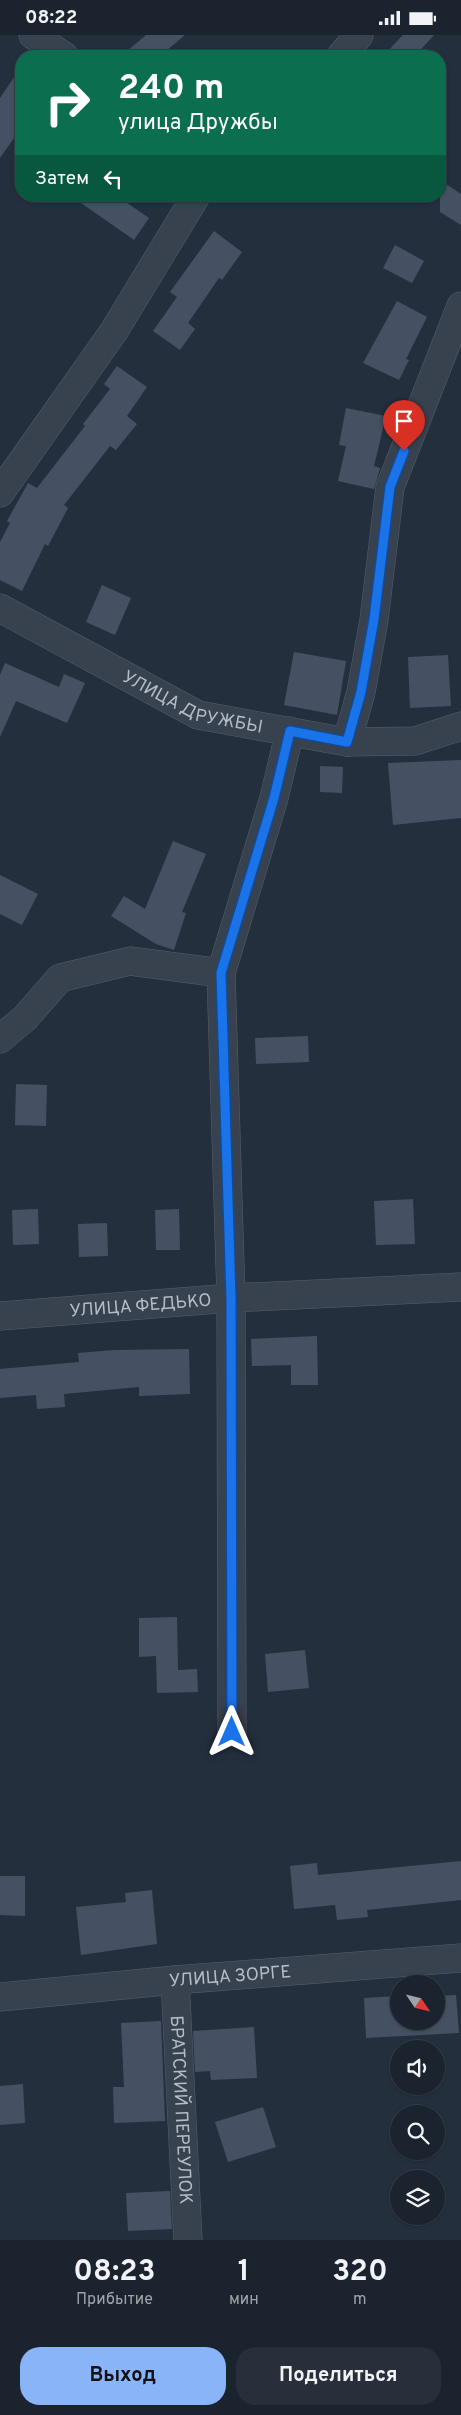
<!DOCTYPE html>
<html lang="ru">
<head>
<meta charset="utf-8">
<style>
	:root { --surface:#1b232e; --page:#282f3a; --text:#f1f3f6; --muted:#a0a4aa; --line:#39404a; --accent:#8ab4f8 }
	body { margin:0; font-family:Overpass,sans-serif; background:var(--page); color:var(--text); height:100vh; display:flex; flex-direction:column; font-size:19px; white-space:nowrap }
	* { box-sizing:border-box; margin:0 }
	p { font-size:16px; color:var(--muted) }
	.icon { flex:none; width:28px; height:28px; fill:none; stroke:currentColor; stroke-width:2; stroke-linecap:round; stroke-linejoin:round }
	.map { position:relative; height:2205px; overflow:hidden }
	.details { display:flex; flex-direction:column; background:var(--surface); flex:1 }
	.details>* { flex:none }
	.guide { position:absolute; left:15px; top:15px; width:431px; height:152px; border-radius:20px; box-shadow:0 1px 4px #0004,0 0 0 1px var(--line); background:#0b6e4f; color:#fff; overflow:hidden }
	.needle { width:32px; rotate:125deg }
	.buttons { position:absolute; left:390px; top:1940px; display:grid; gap:10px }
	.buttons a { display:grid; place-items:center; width:55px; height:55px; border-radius:50%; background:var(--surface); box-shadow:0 1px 4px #0004,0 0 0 1px var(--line); font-size:25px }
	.pin { position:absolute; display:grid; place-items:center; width:42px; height:42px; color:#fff; margin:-51px -21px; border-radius:50% 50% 50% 0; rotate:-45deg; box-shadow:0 0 5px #0007 }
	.pin .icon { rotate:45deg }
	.me { position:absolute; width:55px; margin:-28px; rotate:0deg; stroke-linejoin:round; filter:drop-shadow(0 0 4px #0008) }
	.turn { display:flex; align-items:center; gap:18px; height:105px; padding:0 20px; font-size:22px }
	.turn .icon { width:65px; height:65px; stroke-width:2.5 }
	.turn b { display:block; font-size:35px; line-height:42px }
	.then { display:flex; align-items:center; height:48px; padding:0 20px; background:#0003; gap:10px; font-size:19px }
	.eta { display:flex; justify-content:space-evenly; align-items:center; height:85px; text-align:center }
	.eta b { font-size:30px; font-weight:700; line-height:35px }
	.cta { display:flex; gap:10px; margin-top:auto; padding:10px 20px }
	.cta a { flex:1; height:58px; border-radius:20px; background:var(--accent); color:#111; font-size:20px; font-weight:700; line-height:58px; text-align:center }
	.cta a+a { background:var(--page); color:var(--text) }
	.status { display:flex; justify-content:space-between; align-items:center; height:35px; padding:0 25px; background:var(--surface); direction:ltr }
	.status svg { height:14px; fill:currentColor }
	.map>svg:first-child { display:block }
	.building { fill:#455162 }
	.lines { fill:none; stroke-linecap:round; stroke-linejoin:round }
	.street-casing { stroke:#565f6c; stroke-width:29 }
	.street { stroke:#38414e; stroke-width:28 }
	.route-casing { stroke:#114b97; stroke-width:12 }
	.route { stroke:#1a73e8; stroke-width:9 }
	.labels { text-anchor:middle; stroke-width:4; stroke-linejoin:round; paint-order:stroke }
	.street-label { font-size:18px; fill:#b4bcc9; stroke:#1d2633 }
</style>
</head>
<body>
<div class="status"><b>08:22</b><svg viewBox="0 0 49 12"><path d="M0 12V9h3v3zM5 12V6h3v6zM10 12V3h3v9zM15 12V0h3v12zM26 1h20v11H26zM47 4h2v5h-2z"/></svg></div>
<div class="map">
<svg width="461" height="2205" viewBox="0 0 461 2205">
	<rect width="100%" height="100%" fill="#242f3e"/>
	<g class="building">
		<path d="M146,0H185L160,21H121Z"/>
		<path d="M403,0H434L415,21H383Z"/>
		<path d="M21,32V93L0,123V63Z"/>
		<path d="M440,145L461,159V190L440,177Z"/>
		<path d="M71,161H117L149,183L134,205Z"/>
		<path d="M214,196L242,217L222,245L219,243L188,288L195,294L180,315L153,296L177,262L170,257Z"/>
		<path d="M395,210L424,226L412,248L383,233Z"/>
		<path d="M397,266L427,282L406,324L409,325L399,345L363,328Z"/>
		<path d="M117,331L147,352L127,381L137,389L116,415L110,411L64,470L68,473L48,511L45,509L22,556L0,545V507L10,488L7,486L28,448L37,453L85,391L83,389L110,354L104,349Z"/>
		<path d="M346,373L386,381L374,431L380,433L374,454L338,446L346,411L339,410Z"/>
		<path d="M102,550L131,563L115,600L86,587Z"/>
		<path d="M294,617L346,626L337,680L284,670Z"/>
		<path d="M448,620L451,671L410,673L408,622Z"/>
		<path d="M5,628L59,652L64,639L85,648L67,688L16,666L0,702V640Z"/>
		<path d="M461,725V783L393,790L388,728Z"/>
		<path d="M320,731L343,732L342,758L320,757Z"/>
		<path d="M173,806L206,819L182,877L186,878L174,915L156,909L111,881L124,861L145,874Z"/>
		<path d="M0,840L38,859L22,890L0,879Z"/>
		<path d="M308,1001L309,1027L256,1029L255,1003Z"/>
		<path d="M16,1049L47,1050L46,1091L15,1090Z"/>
		<path d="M413,1164L415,1209L376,1210L374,1166Z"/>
		<path d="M38,1174L39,1209L13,1210L12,1175Z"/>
		<path d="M179,1174L180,1215H156L155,1175Z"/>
		<path d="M107,1188L108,1221L79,1222L78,1189Z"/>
		<path d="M317,1301L318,1350H291V1330L252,1331L251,1304Z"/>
		<path d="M189,1314L190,1359L139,1361V1352L64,1359L65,1372L37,1374L36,1360L0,1363V1334L79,1327L78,1318L114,1315Z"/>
		<path d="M177,1582L178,1635L197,1634L198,1657L157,1658L156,1621L139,1622V1583Z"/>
		<path d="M305,1615L309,1653L268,1657L265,1619Z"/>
		<path d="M461,1826V1865L367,1875L368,1882L337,1885L335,1870L294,1874L290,1831L317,1828L318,1840Z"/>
		<path d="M0,1841H25V1881L0,1880Z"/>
		<path d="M152,1855L157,1909L81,1920L76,1872L126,1867L125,1858Z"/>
		<path d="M456,1960L459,1998L366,2003L364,1963L398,1961L399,1986H436V1961Z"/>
		<path d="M161,1986L165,2086L114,2088L113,2052H124L121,1988Z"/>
		<path d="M254,1992L257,2043L211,2045L210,2036L195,2037L193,1996Z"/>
		<path d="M23,2049L25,2088L0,2090V2051Z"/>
		<path d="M263,2072L276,2112L228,2127L215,2087Z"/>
		<path d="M170,2156L172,2194L128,2196L126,2158Z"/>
	</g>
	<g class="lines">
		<defs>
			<g id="street">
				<path d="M33,0L64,21"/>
				<path d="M341,21L359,0"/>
				<path d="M0,458L114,296L196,161"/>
				<path id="s1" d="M0,573L198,680L347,707L415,706L461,691"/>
				<path d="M347,707L361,657L374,585L390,452L461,271"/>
				<path d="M0,1004L25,983L60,943L130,926L221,938"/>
				<path id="s2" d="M0,1281L231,1263L461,1252"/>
				<path d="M232,1697L231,1263L221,938L274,763L290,696"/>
				<path id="s3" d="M175,1945L188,2205"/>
				<path id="s4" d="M0,1962L175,1945L461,1923"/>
			</g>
		</defs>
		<use href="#street" class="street-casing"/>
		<use href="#street" class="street"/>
	</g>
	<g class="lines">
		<defs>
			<path id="route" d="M232,1697L231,1263L221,938L274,763L290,696L347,707L361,657L374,584L390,452L404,416"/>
		</defs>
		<use href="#route" class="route-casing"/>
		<use href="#route" class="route"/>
	</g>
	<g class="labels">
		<g class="street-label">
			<text dy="6" stroke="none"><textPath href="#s1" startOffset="216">УЛИЦА ДРУЖБЫ</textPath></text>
			<text dy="6" stroke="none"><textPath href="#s2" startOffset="141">УЛИЦА ФЕДЬКО</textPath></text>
			<text dy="6" stroke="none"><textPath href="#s4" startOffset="231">УЛИЦА ЗОРГЕ</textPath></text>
			<text dy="6" stroke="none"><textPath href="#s3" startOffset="130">БРАТСКИЙ ПЕРЕУЛОК</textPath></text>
		</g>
	</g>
</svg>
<div class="buttons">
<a><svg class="needle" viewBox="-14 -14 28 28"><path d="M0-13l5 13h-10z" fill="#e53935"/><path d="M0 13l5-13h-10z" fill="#a0a4aa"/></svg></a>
<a><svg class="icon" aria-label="sound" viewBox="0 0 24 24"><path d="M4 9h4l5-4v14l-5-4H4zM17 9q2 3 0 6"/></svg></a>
<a><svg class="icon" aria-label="search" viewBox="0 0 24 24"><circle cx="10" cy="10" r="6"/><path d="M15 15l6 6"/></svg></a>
<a><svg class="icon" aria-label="layers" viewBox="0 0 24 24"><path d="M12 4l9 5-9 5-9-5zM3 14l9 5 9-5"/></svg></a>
</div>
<div class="pin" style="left:404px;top:416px;background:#d93025"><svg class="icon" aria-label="arrive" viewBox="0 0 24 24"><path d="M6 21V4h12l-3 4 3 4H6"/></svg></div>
<svg class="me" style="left:232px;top:1697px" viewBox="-20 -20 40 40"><path d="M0-17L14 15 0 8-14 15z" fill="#1a73e8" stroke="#fff" stroke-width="4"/></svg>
<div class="guide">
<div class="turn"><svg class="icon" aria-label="right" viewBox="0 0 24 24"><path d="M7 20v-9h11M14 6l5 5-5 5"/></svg><div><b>240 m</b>улица Дружбы</div></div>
<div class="then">Затем<svg class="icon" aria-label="left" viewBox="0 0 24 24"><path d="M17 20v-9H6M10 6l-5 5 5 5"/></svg></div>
</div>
</div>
<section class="details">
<div class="eta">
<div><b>08:23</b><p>Прибытие</p></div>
<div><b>1</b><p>мин</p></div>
<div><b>320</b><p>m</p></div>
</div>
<div class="cta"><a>Выход</a><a>Поделиться</a></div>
</section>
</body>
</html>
